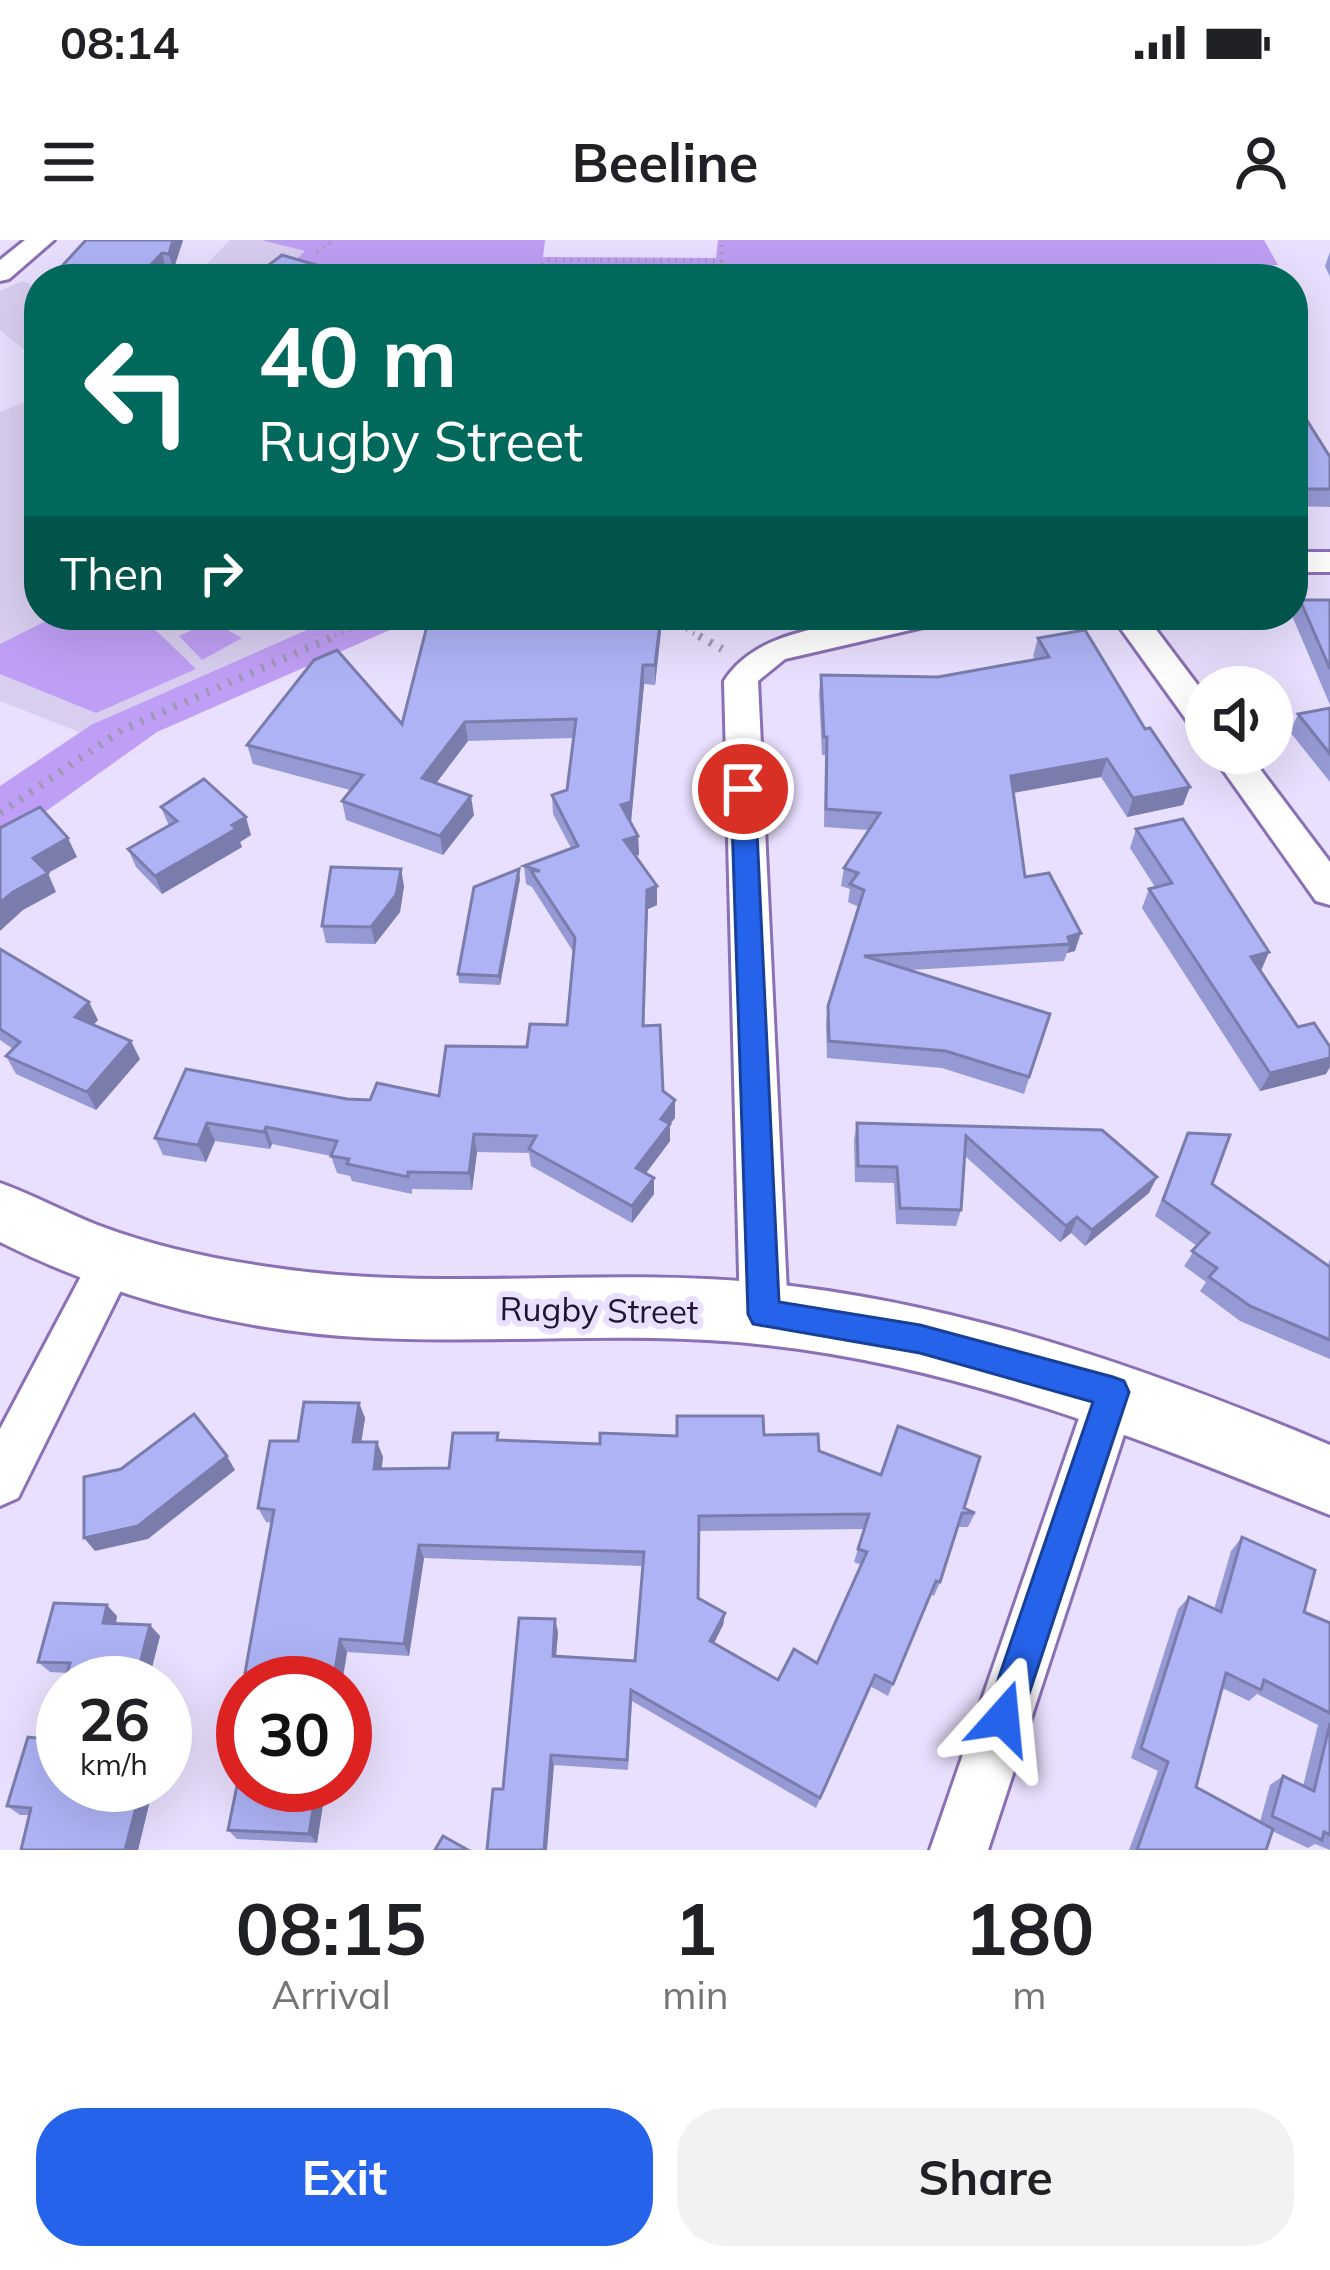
<!DOCTYPE html>
<html lang="en">
<head>
<meta charset="utf-8">
<style>
	:root { --surface:#fff; --page:#f2f2f2; --text:#202124; --muted:#757577; --accent:#2563eb }
	body { margin:0; font-family:Mulish,sans-serif; background:var(--page); color:var(--text); height:100vh; display:flex; flex-direction:column; font-size:45px; white-space:nowrap }
	* { box-sizing:border-box; margin:0 }
	p { font-size:39px; color:var(--muted) }
	.icon { flex:none; width:66px; height:66px; fill:none; stroke:currentColor; stroke-width:2; stroke-linecap:round; stroke-linejoin:round }
	.map { position:relative; height:1610px; overflow:hidden }
	.panel { display:flex; flex-direction:column; background:var(--surface); flex:1 }
	.panel>* { flex:none }
	.hud { position:absolute; left:24px; top:24px; width:1284px; height:366px; border-radius:48px; box-shadow:0 12px 48px #0002; background:#00695c; color:#fff; overflow:hidden }
	.fabs { position:absolute; left:1185px; top:426px; display:grid; gap:24px }
	.fabs a { display:grid; place-items:center; width:108px; height:108px; border-radius:50%; background:var(--surface); box-shadow:0 12px 48px #0002; font-size:60px }
	.speed { position:absolute; left:36px; top:1416px; display:flex; gap:24px; font-size:60px; font-weight:700; text-align:center }
	.speed>* { display:grid; place-content:center; width:156px; height:156px; border-radius:50%; background:var(--surface); box-shadow:0 12px 48px #0002; line-height:1 }
	.speed small { font-size:30px; font-weight:400 }
	.speed .limit { border:18px solid #d22; background:#fff; color:#111 }
	.pin { position:absolute; display:grid; place-items:center; width:102px; height:102px; color:#fff; margin:-51px; border:6px solid #fff; border-radius:50%; box-shadow:0 3px 12px #0007 }
	.me { position:absolute; width:132px; margin:-66px; rotate:18deg; stroke-linejoin:round; filter:drop-shadow(0 0 9px #0008) }
	.turn { display:flex; align-items:center; gap:42px; height:252px; padding:0 36px; font-size:54px }
	.turn .icon { width:156px; height:156px; stroke-width:2.5 }
	.turn b { display:block; font-size:84px; line-height:102px }
	.then { display:flex; align-items:center; height:114px; padding:0 36px; background:#0003; gap:24px; font-size:45px }
	.eta { display:flex; justify-content:space-evenly; align-items:center; height:204px; text-align:center }
	.eta b { font-size:72px; font-weight:700; line-height:84px }
	.button { display:flex; gap:24px; margin-top:auto; padding:24px 36px }
	.button a { flex:1; height:138px; border-radius:48px; background:var(--accent); color:#fff; font-size:48px; font-weight:700; line-height:138px; text-align:center }
	.button a+a { background:var(--page); color:var(--text) }
	.status { display:flex; justify-content:space-between; align-items:center; height:84px; padding:0 60px; background:var(--surface); direction:ltr }
	.status svg { height:33px; fill:currentColor }
	header { display:flex; justify-content:space-between; align-items:center; height:156px; padding:0 36px; background:var(--surface); font-size:54px; font-weight:700 }
	.map>svg:first-child { display:block }
	.built { fill:#d9ceef }
	.green { fill:#bf9ff5 }
	.lines { fill:none; stroke-linecap:round; stroke-linejoin:round }
	.street-casing { stroke:#8a70b5; stroke-width:6 }
	.secondary-casing { stroke:#8a70b5; stroke-width:6 }
	.path-far1 { stroke:#a197b5; stroke-width:4.5; stroke-dasharray:1.5 6; stroke-linecap:butt }
	.path { stroke:#a197b5; stroke-width:8; stroke-dasharray:3 9; stroke-linecap:butt }
	.street { fill:#fff; fill-rule:evenodd }
	.secondary { fill:#fff; fill-rule:evenodd }
	.wall { fill:#969ad4; fill-rule:evenodd }
	.shaded-wall { fill:#7a7dac }
	.building { fill:#aeb3f6; stroke:#7a7dac; stroke-width:3; fill-rule:evenodd }
	.route { fill:#2563eb; stroke:#184099; stroke-width:3 }
	.labels { text-anchor:middle; stroke-width:12; stroke-linejoin:round; paint-order:stroke }
	.street-label { font-size:33px; fill:#201531; stroke:#e9dffe }
</style>
</head>
<body>
<div class="status"><b>08:14</b><svg viewBox="0 0 49 12"><path d="M0 12V9h3v3zM5 12V6h3v6zM10 12V3h3v9zM15 12V0h3v12zM26 1h20v11H26zM47 4h2v5h-2z"/></svg></div>
<header><svg class="icon" aria-label="menu" viewBox="0 0 24 24"><path d="M4 6h16M4 12h16M4 18h16"/></svg>Beeline<svg class="icon" aria-label="person" viewBox="0 0 24 24"><circle cx="12" cy="8" r="4"/><path d="M4 21q1-7 8-7t8 7"/></svg></header>
<div class="map">
<svg width="1330" height="1610" viewBox="0 0 1330 1610">
	<rect width="100%" height="100%" fill="#e9dffe"/>
	<g class="built">
		<path d="M230,0H261L306,11L314,39H192Z"/>
		<path d="M22,41L39,48V122L0,90V51Z"/>
		<path d="M39,156V375H341L79,492L0,461V172Z"/>
	</g>
	<g class="green">
		<path d="M261,0H545L543,17L716,18L718,0H1264L1278,25L1191,26L1196,39H314L284,31L305,11Z"/>
		<path d="M58,375H140L196,429L96,473L0,434V404Z"/>
		<path d="M341,375H424L157,492L0,604V546L91,485Z"/>
		<path d="M211,381L242,398L202,420L179,396Z"/>
	</g>
	<g class="lines">
		<defs>
			<g id="street">
				<path d="M25,0H54L9,39L0,41V20Z"/>
				<rect x="1293" y="312" width="37" height="20"/>
				<path d="M886,375H950L945,382L785,419L758,441L788,1074L781,1089L764,1095L747,1089L740,1074L724,441C757,389 830,388 886,375Z"/>
				<path d="M1111,375H1145L1206,456V493L1193,489Z"/>
				<path d="M1211,513H1248L1330,622V665L1316,661Z"/>
				<path d="M112,1002L128,1008L135,1022L18,1258L0,1266V1189L96,1008Z"/>
				<path d="M1113,1129L1130,1136L1138,1152L988,1610H930L1088,1152L1096,1136Z"/>
			</g>
			<path id="secondary" d="M0,943C34,955 66,973 100,986C156,1007 217,1020 276,1028C438,1052 603,1027 765,1043C962,1063 1149,1129 1330,1205V1275C1145,1201 966,1127 767,1105C637,1090 506,1104 376,1098C246,1093 116,1060 0,1002Z"/>
		</defs>
		<use href="#street" class="street-casing"/>
		<use href="#secondary" class="secondary-casing"/>
		<g class="path-far1">
			<path d="M317,12L334,0"/>
			<path d="M525,39L547,20L721,21L722,0"/>
			<path d="M660,375L704,399"/>
			<path d="M153,387L178,375"/>
			<path d="M328,399L383,375"/>
		</g>
		<g class="path">
			<path d="M699,396L722,409"/>
			<path d="M0,573L122,490L335,396"/>
		</g>
		<use href="#street" class="street"/>
		<use href="#secondary" class="secondary"/>
	</g>
	<g class="wall">
		<path d="M183,0L173,31L166,30L158,39H66L62,26Z"/>
		<path d="M1330,12V37L1325,26Z"/>
		<path d="M1293,175L1330,217V267L1293,266Z"/>
		<path d="M1300,360H1330V465L1293,378Z"/>
		<path d="M661,391L655,445L644,444L631,582L638,596L639,615L635,616L657,665L648,669L644,786L663,851L675,878L670,884V901L646,933L654,954L632,983L531,926L529,913L477,912L472,950L412,949V954L352,941L350,936L337,933L331,916L272,904L270,909L215,901L206,922L163,915L155,898L186,829L347,859L370,860L439,856L567,785L574,713L532,647L526,644L524,626L571,608L553,574L552,555L567,550L574,498L468,501L436,543L474,575L443,615L346,580L342,561L350,550L253,524L247,505L402,484Z"/>
		<path d="M1038,398L1145,489L1190,547L1183,565L1127,577L1101,537L1013,553L1025,637L1075,711L1067,713L1064,721L910,730L1050,774L1024,854L942,828L827,818L826,783L828,766L859,667L848,662L850,649L841,646L844,628L868,590L824,587L825,515H822L819,453L821,435L938,437L1035,419L1033,416Z"/>
		<path d="M1330,468V542L1290,492L1298,474Z"/>
		<path d="M161,567L251,595L240,602L242,607L162,654L136,627L128,609L169,586Z"/>
		<path d="M1136,589L1260,731L1298,787L1326,834L1260,851L1142,668L1149,649L1155,647L1130,608Z"/>
		<path d="M520,639L500,745L459,743L458,734Z"/>
		<path d="M404,646L400,672L375,704L326,703L322,686Z"/>
		<path d="M0,709L98,780L93,785L140,819L96,870L16,834L6,816L13,809L0,800Z"/>
		<path d="M857,883L1102,890L1149,953L1085,1006L1071,993L1060,1002L965,916L961,970L956,986L896,984L894,943L855,942L854,900Z"/>
		<path d="M1188,893L1212,944L1328,1025L1330,1019V1119L1240,1081L1200,1051L1206,1042L1184,1026L1197,1006L1155,976Z"/>
		<path d="M359,1163L365,1178L361,1202H377L383,1217L381,1229L449,1228L499,1200L600,1204L676,1196L764,1195L819,1211L975,1273L968,1287H957L940,1342L934,1356L930,1354L888,1456L870,1446L816,1568L632,1461L628,1530L554,1525L503,1549L558,1392L556,1416L635,1421L643,1326L424,1318L409,1416L347,1412L342,1443H252L245,1433L272,1283L266,1282L258,1268L298,1201ZM864,1289L854,1322L861,1325L817,1423L778,1440L714,1403L723,1385L725,1373L698,1358L699,1291Z"/>
		<path d="M1242,1297L1304,1372L1330,1383V1610L1315,1604L1308,1608L1272,1591L1266,1610H1129L1158,1531L1131,1518L1178,1369L1189,1357L1214,1369L1231,1311ZM1222,1448L1249,1461L1257,1454L1318,1485L1303,1546L1283,1536L1270,1545L1260,1582L1196,1547Z"/>
		<path d="M117,1376L116,1383L160,1396L148,1443H64L67,1433L50,1432L38,1422Z"/>
		<path d="M63,1545L152,1552L138,1610H21L29,1575H20L7,1566Z"/>
		<path d="M243,1545H326L317,1603L237,1599L228,1590Z"/>
	</g>
	<g class="shaded-wall">
		<path d="M173,0H183L173,31L169,14Z"/>
		<path d="M162,13L166,30L158,39H150L147,29Z"/>
		<path d="M122,26L125,39H99Z"/>
		<path d="M661,375V391L655,445V425Z"/>
		<path d="M643,425L644,444L631,582L621,565Z"/>
		<path d="M465,482L468,501L425,558L422,538Z"/>
		<path d="M1107,519L1101,537L1007,554L1011,536Z"/>
		<path d="M1190,547L1183,565L1127,577L1133,558Z"/>
		<path d="M471,556L474,575L443,615L440,596Z"/>
		<path d="M246,577L251,595L240,602L242,607L162,654L155,636Z"/>
		<path d="M638,596L639,615L624,619V600Z"/>
		<path d="M68,598L77,617L48,633L56,652L23,670L0,691V663L33,618Z"/>
		<path d="M401,629L404,646L400,672L375,704L371,687Z"/>
		<path d="M519,629L520,639L500,745L499,736Z"/>
		<path d="M657,646V665L648,669L647,650Z"/>
		<path d="M1081,693L1075,711L1067,713L1070,704L1068,697Z"/>
		<path d="M1269,712L1261,731L1251,717Z"/>
		<path d="M89,762L98,780L84,795L75,777Z"/>
		<path d="M131,801L140,819L96,870L87,852Z"/>
		<path d="M1330,818V827L1326,834L1260,851L1270,833Z"/>
		<path d="M675,860V878L670,884V901L637,945L636,928L661,879Z"/>
		<path d="M207,883L215,901L206,922L198,905Z"/>
		<path d="M266,887L272,904L270,909L264,892Z"/>
		<path d="M474,894L477,912L472,950L469,933Z"/>
		<path d="M1157,937L1149,953L1085,1006L1092,990Z"/>
		<path d="M654,938V954L632,983V966Z"/>
		<path d="M1077,977L1071,993L1060,1002L1066,986Z"/>
		<path d="M359,1163L365,1178L359,1217L353,1202Z"/>
		<path d="M377,1202L383,1217L380,1244L374,1229Z"/>
		<path d="M227,1216L235,1230L148,1299L95,1311L84,1298Z"/>
		<path d="M419,1305L424,1318L409,1416L404,1404Z"/>
		<path d="M107,1365L117,1376L114,1394L103,1383Z"/>
		<path d="M725,1373L723,1385L709,1413L710,1401Z"/>
		<path d="M555,1379L558,1392L555,1428L553,1416Z"/>
		<path d="M150,1385L160,1396L148,1443H135Z"/>
		<path d="M340,1399L347,1412L342,1443H333Z"/>
		<path d="M551,1515L554,1525L547,1610H544Z"/>
		<path d="M142,1545L152,1552L138,1610H125Z"/>
		<path d="M317,1545H326L317,1603L309,1594Z"/>
	</g>
	<g class="building">
		<path d="M86,0H173L169,14L162,13L147,29L122,26L99,39L62,26Z"/>
		<path d="M282,15L364,39H250Z"/>
		<path d="M1303,174L1330,217V249H1293V175Z"/>
		<path d="M1300,360H1330V429Z"/>
		<path d="M531,375H661L655,425H643L631,562L621,565L638,596L624,600L657,646L647,650L643,786L660,785L663,851L675,860L661,879L670,884L636,928L654,938L632,966L529,909L536,896L474,894L469,933L408,932V937L347,924L349,919L331,916L337,901L266,887L264,892L207,883L198,905L155,898L186,829L347,859L370,860L377,843L439,856L446,806L527,807L530,784L567,785L575,698L531,631H540L524,626L578,606L552,555L567,550L576,479L465,482L422,538L471,556L440,596L342,561L363,535L247,505L314,420L337,410L402,484L429,378L522,383L530,379Z"/>
		<path d="M1085,390L1145,489L1150,488L1190,547L1133,558L1107,519L1011,536L1025,637L1049,633L1081,693L1068,697L1070,704L864,716L1050,774L1029,837L946,811L829,801L828,766L864,650L850,644L858,633L844,628L880,573L826,569L827,497H824L821,435L938,437L1049,417L1038,398Z"/>
		<path d="M1330,468V514L1298,474Z"/>
		<path d="M204,539L246,577L232,585L236,589L155,636L128,609L177,581L161,567Z"/>
		<path d="M40,567L68,598L33,618L48,633L13,652L0,663V588Z"/>
		<path d="M1183,579L1269,712L1251,717L1298,787L1314,783L1330,807V818L1270,833L1149,649L1172,643L1136,589Z"/>
		<path d="M331,627L401,629L396,655L371,687L322,686Z"/>
		<path d="M519,629L499,736L458,734L474,647Z"/>
		<path d="M0,709L89,762L75,777L131,801L87,852L6,816L20,802L0,789Z"/>
		<path d="M857,883L1102,890L1157,937L1092,990L1077,977L1066,986L966,896L961,970L900,968L897,927L858,926Z"/>
		<path d="M1188,893L1230,895L1212,944L1330,1027V1100L1250,1066L1209,1037L1217,1028L1192,1011L1209,993L1163,960Z"/>
		<path d="M304,1162L359,1163L353,1202H377L374,1229L449,1228L453,1193H498L497,1200L600,1204V1193L677,1196V1176H763L764,1195L818,1194L819,1211L881,1235L898,1186L980,1217L964,1268L975,1273H962L940,1342L936,1341L893,1444L875,1435L820,1558L631,1450L627,1520L551,1515L544,1610H487L493,1549H503L519,1378L555,1379L553,1416L635,1421L644,1312L419,1305L404,1404L340,1399L333,1443H267L269,1434L245,1433L274,1270L258,1268L270,1201H298ZM869,1274L858,1309L867,1312L817,1423L794,1409L778,1440L710,1401L725,1373L698,1358L699,1276Z"/>
		<path d="M194,1174L227,1216L138,1286L84,1298V1237L121,1229Z"/>
		<path d="M1242,1297L1315,1330L1304,1372L1330,1383V1473L1264,1440L1261,1450L1226,1433L1196,1547L1273,1589L1266,1610H1137L1168,1522L1141,1508L1189,1357L1221,1372Z"/>
		<path d="M54,1363L107,1365L103,1383L150,1385L135,1443H64L70,1423L38,1422Z"/>
		<path d="M63,1445V1545H142L125,1610H21L31,1568L7,1566L28,1497L47,1499Z"/>
		<path d="M1330,1483V1595L1324,1592L1322,1600L1272,1576L1283,1536L1314,1551Z"/>
		<path d="M240,1531H243V1545H317L309,1594L228,1590Z"/>
		<path d="M443,1596L468,1610H435Z"/>
	</g>
	<path class="route" d="M743,541L755,549L779,1062L920,1085L1113,1137L1124,1141L1129,1152L1021,1478L1016,1491L1003,1496L990,1491L985,1478L1093,1162L920,1113L753,1084L748,1074L731,549Z"/>
	<g class="labels">
		<g class="street-label">
			<text transform="translate(599 1070) rotate(1)" y="12">Rugby Street</text>
		</g>
	</g>
</svg>
<div class="fabs">
<a><svg class="icon" aria-label="sound" viewBox="0 0 24 24"><path d="M4 9h4l5-4v14l-5-4H4zM17 9q2 3 0 6"/></svg></a>
</div>
<div class="speed"><div>26<small>km/h</small></div><div class="limit">30</div></div>
<div class="pin" style="left:743px;top:549px;background:#d93025"><svg class="icon" aria-label="arrive" viewBox="0 0 24 24"><path d="M6 21V4h12l-3 4 3 4H6"/></svg></div>
<svg class="me" style="left:1003px;top:1478px" viewBox="-20 -20 40 40"><path d="M0-17L14 15 0 8-14 15z" fill="#2563eb" stroke="#fff" stroke-width="4"/></svg>
<div class="hud">
<div class="turn"><svg class="icon" aria-label="left" viewBox="0 0 24 24"><path d="M17 20v-9H6M10 6l-5 5 5 5"/></svg><div><b>40 m</b>Rugby Street</div></div>
<div class="then">Then<svg class="icon" aria-label="right" viewBox="0 0 24 24"><path d="M7 20v-9h11M14 6l5 5-5 5"/></svg></div>
</div>
</div>
<section class="panel">
<div class="eta">
<div><b>08:15</b><p>Arrival</p></div>
<div><b>1</b><p>min</p></div>
<div><b>180</b><p>m</p></div>
</div>
<div class="button"><a>Exit</a><a>Share</a></div>
</section>
</body>
</html>
